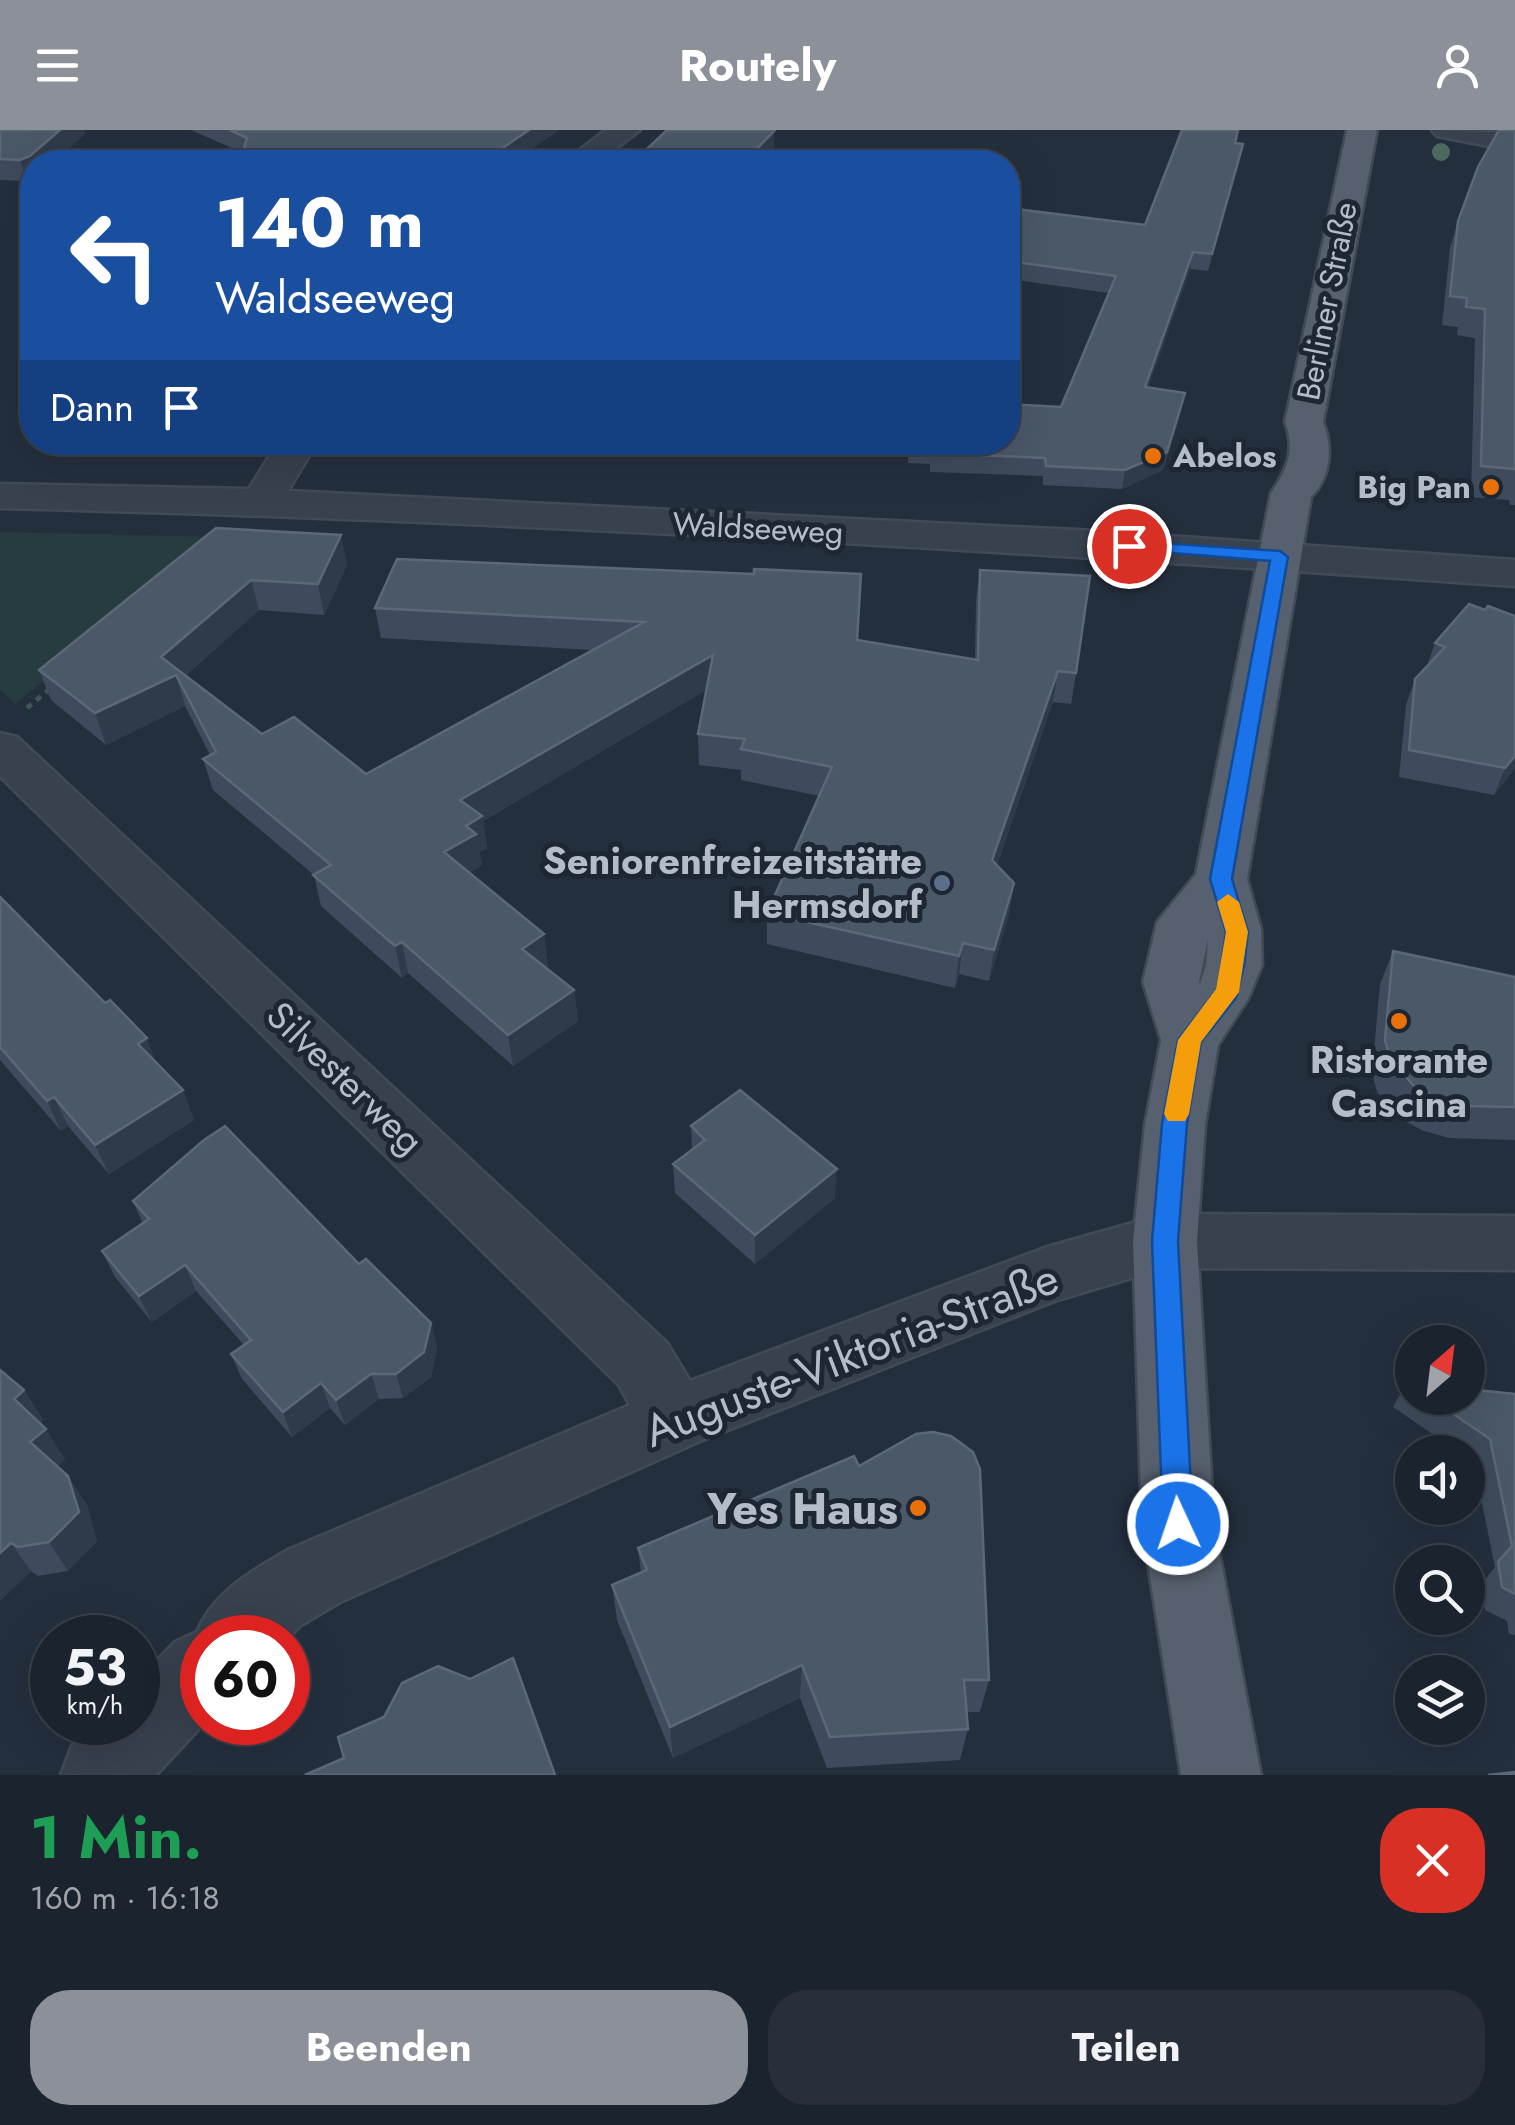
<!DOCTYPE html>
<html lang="de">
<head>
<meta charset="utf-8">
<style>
	:root { --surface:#1b232e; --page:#282f3a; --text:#f1f3f6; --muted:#a0a4aa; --line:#39404a; --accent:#8c9099 }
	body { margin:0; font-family:Jost,sans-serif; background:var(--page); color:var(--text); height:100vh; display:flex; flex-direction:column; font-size:38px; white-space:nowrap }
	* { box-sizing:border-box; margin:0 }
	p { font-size:32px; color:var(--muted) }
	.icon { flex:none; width:55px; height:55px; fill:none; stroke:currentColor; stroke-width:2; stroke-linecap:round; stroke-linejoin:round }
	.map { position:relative; height:1645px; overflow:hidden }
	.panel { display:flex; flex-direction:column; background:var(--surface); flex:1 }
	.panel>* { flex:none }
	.guide { position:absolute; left:20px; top:20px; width:1000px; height:305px; border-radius:40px; box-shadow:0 10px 40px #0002,0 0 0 2px var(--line); background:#1a4fa0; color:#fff; overflow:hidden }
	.needle { width:65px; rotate:28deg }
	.controls { position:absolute; left:1395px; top:1195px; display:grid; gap:20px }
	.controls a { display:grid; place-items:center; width:90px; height:90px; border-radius:50%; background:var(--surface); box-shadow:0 10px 40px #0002,0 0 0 2px var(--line); font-size:50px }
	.speed { position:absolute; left:30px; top:1485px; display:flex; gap:20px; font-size:50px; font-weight:700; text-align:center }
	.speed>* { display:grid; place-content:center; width:130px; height:130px; border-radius:50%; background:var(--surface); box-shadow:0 10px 40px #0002,0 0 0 2px var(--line); line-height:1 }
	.speed small { font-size:25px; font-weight:400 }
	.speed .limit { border:15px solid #d22; background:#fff; color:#111 }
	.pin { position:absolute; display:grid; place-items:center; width:85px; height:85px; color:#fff; margin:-42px; border:5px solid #fff; border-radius:50%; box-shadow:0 2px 10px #0007 }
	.me { position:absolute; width:110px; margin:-55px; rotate:357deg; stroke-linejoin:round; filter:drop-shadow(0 0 8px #0008) }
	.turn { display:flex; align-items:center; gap:35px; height:210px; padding:0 30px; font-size:45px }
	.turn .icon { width:130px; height:130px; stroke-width:2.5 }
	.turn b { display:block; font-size:70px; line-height:85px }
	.then { display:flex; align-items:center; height:95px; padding:0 30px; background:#0003; gap:20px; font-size:38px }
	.round { display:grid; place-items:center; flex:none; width:105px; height:105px; border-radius:40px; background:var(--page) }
	.summary { display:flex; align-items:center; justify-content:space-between; height:170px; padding:0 30px }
	h1 { font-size:60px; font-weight:700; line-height:75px; color:#1e9e55 }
	.cta { display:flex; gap:20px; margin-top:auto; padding:20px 30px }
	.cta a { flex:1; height:115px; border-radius:40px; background:var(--accent); color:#fff; font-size:40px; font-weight:700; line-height:115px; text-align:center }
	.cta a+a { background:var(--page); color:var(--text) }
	header { display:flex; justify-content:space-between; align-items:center; height:130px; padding:0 30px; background:var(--accent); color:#fff; font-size:45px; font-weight:700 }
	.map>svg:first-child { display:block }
	.green { fill:#263c3f }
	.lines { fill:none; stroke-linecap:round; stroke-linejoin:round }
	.street-casing { stroke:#414a57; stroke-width:5 }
	.primary-casing { stroke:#414a57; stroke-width:5 }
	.path { stroke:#3f5557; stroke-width:5; stroke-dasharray:6 6; stroke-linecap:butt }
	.street { fill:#38414e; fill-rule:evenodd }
	.primary { fill:#56606e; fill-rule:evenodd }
	.tree { fill:#4b6a5d }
	.wall { fill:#3f4b5c }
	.shaded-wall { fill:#2f3b4b }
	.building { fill:#4b5868; stroke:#5c6777; stroke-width:2.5 }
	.route { fill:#1a73e8; stroke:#114b97; stroke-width:2.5 }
	.slow { fill:#f59e0b }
	.food-dot { fill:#e8710a; stroke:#1d2633; stroke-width:4 }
	.service-dot { fill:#5c6f8a; stroke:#1d2633; stroke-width:4 }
	.labels { text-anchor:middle; stroke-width:10; stroke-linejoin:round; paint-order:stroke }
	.far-street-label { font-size:32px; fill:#b4bcc9; stroke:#1d2633 }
	.far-poi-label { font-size:32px; font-weight:bold; fill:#b4bcc9; stroke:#1d2633; text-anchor:start }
	.poi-label { font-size:38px; font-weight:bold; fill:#b4bcc9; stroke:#1d2633; text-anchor:end }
	.street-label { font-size:38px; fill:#b4bcc9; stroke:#1d2633 }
	.near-street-label { font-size:45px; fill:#b4bcc9; stroke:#1d2633 }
	.near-poi-label { font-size:45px; font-weight:bold; fill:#b4bcc9; stroke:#1d2633; text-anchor:end }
</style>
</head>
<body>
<header><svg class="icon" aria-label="menu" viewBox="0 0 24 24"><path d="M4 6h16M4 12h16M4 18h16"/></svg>Routely<svg class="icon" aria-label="person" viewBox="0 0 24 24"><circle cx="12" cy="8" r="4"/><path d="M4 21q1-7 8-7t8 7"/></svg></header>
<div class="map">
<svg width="1515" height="1645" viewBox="0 0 1515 1645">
	<rect width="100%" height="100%" fill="#242f3e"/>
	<path class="green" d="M0,402L220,407L15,574L0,560Z"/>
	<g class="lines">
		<defs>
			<g id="street">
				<path d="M606,0H640L598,32H564Z"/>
				<path d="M1432,0L1515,3V21L1437,6Z"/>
				<path d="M278,312H317L288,361L1096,401L1515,430V456C1011,421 506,390 0,378V354L249,359Z"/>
				<path d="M0,603L17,607L667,1213L690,1251L1047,1117L1165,1084L1515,1086V1140L1165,1138L1057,1170L700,1311L340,1472L301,1495L288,1508H202L205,1592L156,1645H61L72,1616L96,1592H138V1550L175,1512L197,1502C214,1462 251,1441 288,1420L630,1275L619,1255L0,646Z"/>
			</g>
			<path id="primary" d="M1347,0H1377L1323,292C1333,317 1331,347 1311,367L1247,749L1261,799L1262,835L1248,869L1218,915L1205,995L1197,1111L1214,1394L1261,1645H1181L1142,1394L1133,1111L1145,995L1161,910L1143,852L1157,792L1196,744L1271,363C1287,339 1296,321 1285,292ZM1208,809L1206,835L1200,854L1199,852Z"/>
		</defs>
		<use href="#street" class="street-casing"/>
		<use href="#primary" class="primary-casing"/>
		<path class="path" d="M27,578L52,557"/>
		<use href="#street" class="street"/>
		<use href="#primary" class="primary"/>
	</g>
	<circle class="tree" cx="1441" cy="22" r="9"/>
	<g class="wall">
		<path d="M0,0H84L85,4L53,32H32L27,51L0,50Z"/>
		<path d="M191,0H559L512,32H240L243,23Z"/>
		<path d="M1515,0V375H1510L1509,370L1471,367L1475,208L1457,205L1458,197L1442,195L1450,118L1458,91Z"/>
		<path d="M1235,13L1240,30L1208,141L1190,139L1148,258L1181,282L1163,340L1122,359L1043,355V346L930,342V334L908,333L909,312L1061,277L1109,163L1008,149V78L1145,95Z"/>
		<path d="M216,398L347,435L324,485L259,480L185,546L262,604L366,644L593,520L381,508L375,478L397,429L975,530L976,470L980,440L1076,543L1071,574L1053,572L997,735L1014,753L1009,784L989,851L959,844L955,858L767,814V783L820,666L741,650V640L699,635L698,604L706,560L483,691L487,718L479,722L482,735L469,743L548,836L545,837L574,860L578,891L513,936L408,843L402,848L321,776L314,745L213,660L203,629L210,625L185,576L106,615L51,570L39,540Z"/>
		<path d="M1485,480L1515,486V638L1494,665L1399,647L1406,575L1415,549L1427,536L1435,513Z"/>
		<path d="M0,767L157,933L194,990L109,1044L68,996L61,1001L0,930Z"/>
		<path d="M1393,821L1515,847V1010L1450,1008L1424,1001L1400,989L1377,962L1372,943L1380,854Z"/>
		<path d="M691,996L835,1068L755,1134L675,1063L673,1034L692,1020Z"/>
		<path d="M133,1071L359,1134L431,1193L437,1218L431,1247L403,1268L379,1269L345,1295L330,1278L292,1307L242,1249L231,1224L244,1215L196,1161L152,1192L115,1147L102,1121L143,1094Z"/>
		<path d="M1407,1252H1412V1268H1468L1515,1264V1505L1509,1504L1507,1491L1485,1480L1481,1455L1495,1437L1474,1334L1468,1329V1322H1459L1393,1277Z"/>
		<path d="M24,1260L43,1290L40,1293L65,1329L57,1336L87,1375L97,1411L68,1441L38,1446L31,1441L0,1471Z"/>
		<path d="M638,1418L989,1550L980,1582H966L968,1599L960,1630L827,1638L800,1568L673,1628L617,1490L612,1455L641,1443Z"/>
	</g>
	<g class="shaded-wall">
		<path d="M60,0H84L85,4L53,32H32V49L27,51L20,30Z"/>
		<path d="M529,0H559L512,32H482Z"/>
		<path d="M774,1V25L767,32H744Z"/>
		<path d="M1243,14L1240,30L1208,141L1212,124Z"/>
		<path d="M1193,122L1190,139L1142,276L1145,257Z"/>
		<path d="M1185,263L1181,282L1163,340L1122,359L1125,340Z"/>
		<path d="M341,405L347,435L324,485L318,454Z"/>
		<path d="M251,450L259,480L179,551L176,545L185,576L106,615L95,583Z"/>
		<path d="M713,525L714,555L483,691L487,718L479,722L482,735L450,754L444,722L460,670Z"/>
		<path d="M1058,541L1053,572L988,761L992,730Z"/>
		<path d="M1515,626V638L1494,665L1505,638Z"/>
		<path d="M1014,753L1009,784L989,851L994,820Z"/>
		<path d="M544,804L548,836L526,850L522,819Z"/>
		<path d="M402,812L408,843L402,848L395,816Z"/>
		<path d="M963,813L959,844L955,858L959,826Z"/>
		<path d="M574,860L578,891L513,936L508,905Z"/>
		<path d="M147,908L158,938L138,914Z"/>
		<path d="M183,960L194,990L109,1044L95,1015Z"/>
		<path d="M54,967L68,996L61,1001L47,971Z"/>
		<path d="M837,1039L835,1068L755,1134V1105Z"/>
		<path d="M185,1135L196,1161L152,1192L139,1166Z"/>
		<path d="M431,1193L437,1218L431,1247L403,1268L396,1244Z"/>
		<path d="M371,1244L379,1269L345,1295L336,1270Z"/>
		<path d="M321,1253L330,1278L292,1307L283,1282Z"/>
		<path d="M24,1260L43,1290L33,1300L14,1269Z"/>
		<path d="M46,1299L65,1329L49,1342L30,1312Z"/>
		<path d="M68,1346L87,1375L97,1411L68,1441L49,1412Z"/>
		<path d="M11,1413L31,1441L0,1471V1423Z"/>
		<path d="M802,1535L800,1568L673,1628L670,1597Z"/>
	</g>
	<g class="building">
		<path d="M0,0H60L30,26L20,30L0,29Z"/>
		<path d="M230,0H529L482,32H240L247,8Z"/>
		<path d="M667,0H771L774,1L744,32H633Z"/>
		<path d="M1182,0H1238L1235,13L1243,14L1212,124L1193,122L1145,257L1185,263L1167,322L1125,340L1046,336L1045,328L932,323V316L909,314V312H1008V274L1061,277L1116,146L1008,131V78L1145,95Z"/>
		<path d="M1499,0H1515V339L1481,336L1485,179L1466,177L1467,168L1450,166L1458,91L1478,37Z"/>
		<path d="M216,398L341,405L318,454L251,450L161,527L262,604L294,587L366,644L644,492L375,478L397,429L754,444V439L861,444L857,510L978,530L980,440L1090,446L1076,543L1058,541L992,730L1014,753L994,820L963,813L959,826L767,783L832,637L741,619L745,609L698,604L713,525L460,670L482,686L466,696L476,704L444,722L544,804L522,819L574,860L508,905L402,812L395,816L313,745L331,735L203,629L216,622L176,545L95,583L39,540Z"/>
		<path d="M1469,474L1485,480L1488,476L1515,486V626L1505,638L1409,620L1415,549L1445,517L1435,513Z"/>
		<path d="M0,767L105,873L110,870L147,908L138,914L183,960L95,1015L54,967L47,971L0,917Z"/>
		<path d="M1393,821L1515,847V977L1466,976L1439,969L1414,956L1390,929L1385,910Z"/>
		<path d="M740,960L837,1039L755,1105L673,1034L705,1010L691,996Z"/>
		<path d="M225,996L359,1134L366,1129L431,1193L424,1222L396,1244H371L336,1270L321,1253L283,1282L231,1224L251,1210L185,1135L139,1166L102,1121L149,1089L133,1071L204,1010Z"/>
		<path d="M0,1240L24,1260L14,1269L46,1299L30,1312L68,1346L79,1382L49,1412L18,1417L11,1413L0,1423Z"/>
		<path d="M1468,1259L1515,1264V1464L1502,1457L1498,1432L1512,1416L1490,1309L1430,1268H1468Z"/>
		<path d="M933,1302L951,1306L973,1322L980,1339L989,1550H964L968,1599L830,1607L802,1535L670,1597L612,1455L647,1440L638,1418L854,1326L859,1336L916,1304Z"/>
		<path d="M513,1528L555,1645H305L344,1628L338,1607L384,1587L402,1553L438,1536L470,1549Z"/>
		<path d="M1515,1642V1645H1488Z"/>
	</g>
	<path class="route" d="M1129,411L1280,421L1288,427L1232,749L1248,802L1244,836L1236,868L1201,912L1187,994L1178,1111L1193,1394L1189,1404L1178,1409L1167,1404L1163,1394L1152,1111L1162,994L1178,910L1217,859L1221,836L1226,802L1210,749L1270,431L1123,419L1120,416Z"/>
	<path class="slow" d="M1228,764L1239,772L1248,802L1239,862L1201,912L1189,984L1185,991H1168L1164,984L1178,910L1216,859L1226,802L1217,772Z"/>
	<g class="food-dot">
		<circle cx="1153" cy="326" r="10"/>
		<circle cx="1491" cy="357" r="10"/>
		<circle cx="1399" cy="891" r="10"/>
		<circle cx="918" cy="1378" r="10"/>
	</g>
	<circle class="service-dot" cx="942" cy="753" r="10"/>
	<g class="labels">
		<g class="far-street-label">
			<text transform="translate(1327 171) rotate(-79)" y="11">Berliner Straße</text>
			<text transform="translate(758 398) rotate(3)" y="11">Waldseeweg</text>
		</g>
		<g class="far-poi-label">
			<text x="1173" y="337">Abelos</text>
			<text x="1471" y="368" text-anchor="end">Big Pan</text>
		</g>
		<g class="poi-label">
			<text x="922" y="744">Seniorenfreizeitstätte<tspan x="922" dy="44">Hermsdorf</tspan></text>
			<text x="1399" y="943" text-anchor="middle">Ristorante<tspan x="1399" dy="44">Cascina</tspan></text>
		</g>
		<g class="street-label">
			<text transform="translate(345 948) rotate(44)" y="13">Silvesterweg</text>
		</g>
		<g class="near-street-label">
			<text transform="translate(851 1224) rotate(-21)" y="16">Auguste-Viktoria-Straße</text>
		</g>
		<g class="near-poi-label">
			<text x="898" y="1394">Yes Haus</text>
		</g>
	</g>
</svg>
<div class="controls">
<a><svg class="needle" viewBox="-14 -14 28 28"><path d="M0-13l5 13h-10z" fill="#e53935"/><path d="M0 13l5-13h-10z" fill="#a0a4aa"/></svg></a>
<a><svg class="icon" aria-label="sound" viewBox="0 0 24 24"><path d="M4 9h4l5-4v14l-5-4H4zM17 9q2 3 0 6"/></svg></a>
<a><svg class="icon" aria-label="search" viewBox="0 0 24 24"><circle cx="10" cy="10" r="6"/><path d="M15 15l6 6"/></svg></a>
<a><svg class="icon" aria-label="layers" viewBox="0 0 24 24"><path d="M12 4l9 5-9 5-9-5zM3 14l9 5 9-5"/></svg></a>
</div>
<div class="speed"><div>53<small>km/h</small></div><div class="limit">60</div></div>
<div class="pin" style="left:1129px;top:416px;background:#d93025"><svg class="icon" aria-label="arrive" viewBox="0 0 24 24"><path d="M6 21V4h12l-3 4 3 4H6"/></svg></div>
<svg class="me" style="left:1178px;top:1394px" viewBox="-20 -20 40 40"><circle r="17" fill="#1a73e8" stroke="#fff" stroke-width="3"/><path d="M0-11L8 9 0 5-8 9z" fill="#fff"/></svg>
<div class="guide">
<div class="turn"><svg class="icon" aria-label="left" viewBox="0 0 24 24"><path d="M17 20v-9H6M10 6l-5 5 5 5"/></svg><div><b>140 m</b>Waldseeweg</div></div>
<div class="then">Dann<svg class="icon" aria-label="arrive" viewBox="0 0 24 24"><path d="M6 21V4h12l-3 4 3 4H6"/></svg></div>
</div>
</div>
<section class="panel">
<div class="summary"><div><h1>1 Min.</h1><p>160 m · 16:18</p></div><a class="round" style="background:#d93025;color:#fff"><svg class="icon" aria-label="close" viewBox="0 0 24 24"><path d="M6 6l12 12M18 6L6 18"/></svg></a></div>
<div class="cta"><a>Beenden</a><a>Teilen</a></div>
</section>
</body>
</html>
